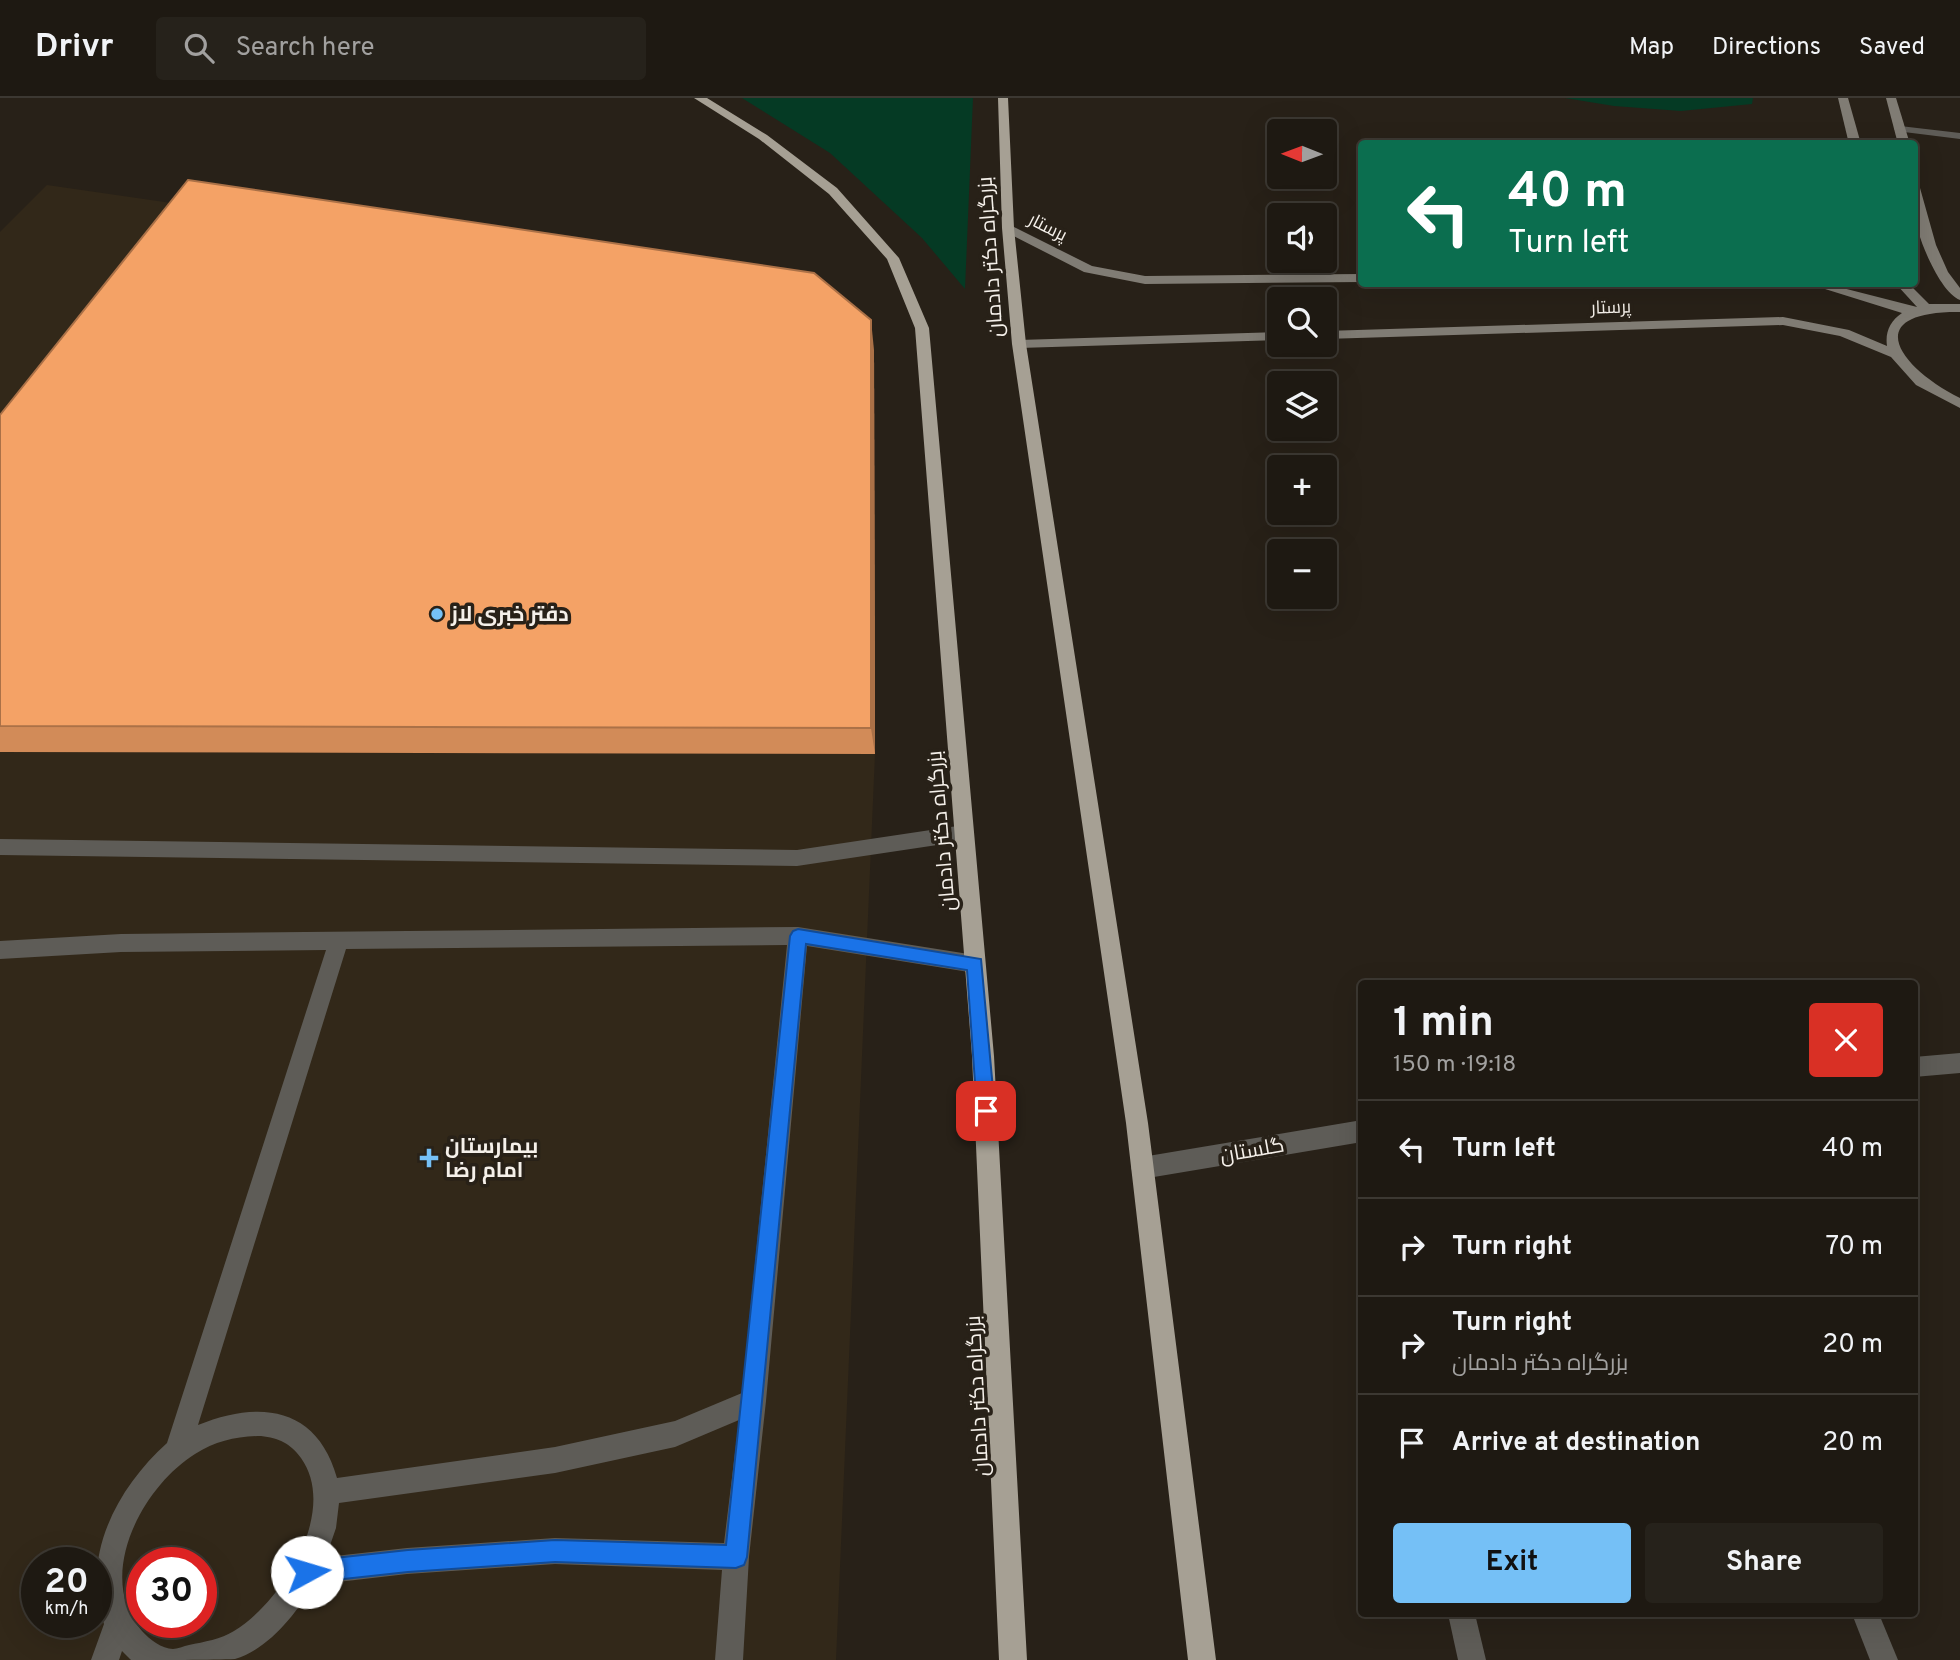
<!DOCTYPE html>
<html lang="en">
<head>
<meta charset="utf-8">
<style>
  :root { --surface:#1e1912; --page:#26221b; --text:#f1f3f6; --muted:#a1a09f; --line:#3c3832; --accent:#75c0f6 }
  body { margin:0; font-family:Overpass,Cairo,sans-serif; background:var(--page); color:var(--text); height:100vh; display:flex; flex-direction:column; font-size:26px; white-space:nowrap }
  * { box-sizing:border-box; margin:0 }
  p { font-size:23px; color:var(--muted) }
  .icon { flex:none; width:38px; height:38px; fill:none; stroke:currentColor; stroke-width:2; stroke-linecap:round; stroke-linejoin:round }
  .map { position:relative; flex:1; overflow:hidden }
  .sheet { position:absolute; left:1358px; top:882px; width:560px; height:637px; display:flex; flex-direction:column; background:var(--surface); border-radius:7px; box-shadow:0 7px 28px #0002,0 0 0 2px var(--line) }
  .sheet>* { flex:none }
  .top-card { position:absolute; left:1358px; top:42px; width:560px; height:147px; border-radius:7px; box-shadow:0 7px 28px #0002,0 0 0 2px var(--line); background:#0b6e4f; color:#fff; overflow:hidden }
  .needle { width:46px; rotate:271deg }
  .fabs { position:absolute; left:1267px; top:21px; display:grid; gap:14px }
  .fabs a { display:grid; place-items:center; width:70px; height:70px; border-radius:7px; background:var(--surface); box-shadow:0 7px 28px #0002,0 0 0 2px var(--line); font-size:35px }
  .speed { position:absolute; left:21px; top:1449px; display:flex; gap:14px; font-size:35px; font-weight:700; text-align:center }
  .speed>* { display:grid; place-content:center; width:91px; height:91px; border-radius:50%; background:var(--surface); box-shadow:0 7px 28px #0002,0 0 0 2px var(--line); line-height:1 }
  .speed small { font-size:18px; font-weight:400 }
  .speed .limit { border:10px solid #d22; background:#fff; color:#111 }
  .pin { position:absolute; display:grid; place-items:center; width:60px; height:60px; color:#fff; margin:-30px; border-radius:14px; box-shadow:0 4px 10px #0006 }
  .me { position:absolute; width:77px; margin:-38px; rotate:84deg; stroke-linejoin:round; filter:drop-shadow(0 0 5px #0008) }
  .turn { display:flex; align-items:center; gap:24px; height:147px; padding:0 35px; font-size:32px }
  .turn .icon { width:91px; height:91px; stroke-width:2.5 }
  .turn b { display:block; font-size:49px; line-height:60px }
  .round { display:grid; place-items:center; flex:none; width:74px; height:74px; border-radius:7px; background:var(--page) }
  .headline { display:flex; align-items:center; justify-content:space-between; height:119px; padding:0 35px }
  h1 { font-size:42px; font-weight:700; line-height:52px }
  .action { display:flex; gap:14px; margin-top:auto; padding:14px 35px }
  .action a { flex:1; height:80px; border-radius:7px; background:var(--accent); color:#111; font-size:28px; font-weight:700; line-height:80px; text-align:center }
  .action a+a { background:var(--page); color:var(--text) }
  ul { padding:0; list-style:none }
  li { display:flex; align-items:center; gap:21px; height:98px; padding:0 35px; border-top:2px solid var(--line) }
  li div { flex:1 }
  li b { display:block; font-size:26px }
  li em { font-style:normal }
  header { display:flex; align-items:center; gap:42px; box-sizing:border-box; height:98px; padding:0 35px; background:var(--surface); border-bottom:2px solid var(--line) }
  header strong { font-size:33px }
  nav { display:flex; gap:38px; margin-inline-start:auto; font-size:24px }
  .search { width:490px; height:63px; background:var(--page); display:flex; align-items:center; gap:18px; box-sizing:border-box; padding:0 24px; border-radius:7px; color:var(--muted); font-size:26px }
  .map>svg:first-child { display:block }
  .built { fill:#322819; fill-rule:evenodd }
  .green { fill:#053a24 }
  .lines { fill:none; stroke-linecap:round; stroke-linejoin:round }
  .minor { fill:#5e5c57; fill-rule:evenodd }
  .tertiary { fill:#5e5c57; fill-rule:evenodd }
  .secondary { fill:#807c74; fill-rule:evenodd }
  .trunk { fill:#a6a094; fill-rule:evenodd }
  .wall { fill:#d28b58 }
  .shaded-wall { fill:#ab7147 }
  .building { fill:#f4a266; stroke:#ab7147; stroke-width:2 }
  .route { fill:#1a73e8; stroke:#114b97; stroke-width:2 }
  .poi-dot { fill:#75c0f6; stroke:#282118; stroke-width:2.5 }
  .labels { text-anchor:middle; stroke-width:7; stroke-linejoin:round; paint-order:stroke }
  .far-street-label { font-size:18px; fill:#f5f0ea; stroke:#282118 }
  .street-label { font-size:21px; fill:#f5f0ea; stroke:#282118 }
  .poi-label { font-size:21px; font-weight:bold; fill:#f5f0ea; stroke:#282118; text-anchor:start }
</style>
</head>
<body>
<header>
<strong>Drivr</strong>
<div class="search"><svg class="icon" aria-label="search" viewBox="0 0 24 24"><circle cx="10" cy="10" r="6"/><path d="M15 15l6 6"/></svg>Search here</div>
<nav><a>Map</a><a>Directions</a><a>Saved</a></nav>
</header>
<div class="map">
<svg width="1960" height="1562" viewBox="0 0 1960 1562">
  <rect width="100%" height="100%" fill="#282118"/>
  <g class="built">
    <polygon points="47,87 206,110 0,379 0,134"/>
    <path d="M0,654L875,656L836,1562H0ZM37,1465H96V1524H37ZM142,1465H201V1524H142Z"/>
  </g>
  <g class="green">
    <polygon points="742,0 973,0 965,191 922,140 830,55"/>
    <polygon points="1565,0 1753,0 1752,6 1681,13 1614,8"/>
  </g>
  <g class="lines">
    <g class="minor">
      <polygon points="1900,28 1960,35 1960,41 1896,33 1894,31"/>
      <polygon points="964,727 971,730 973,735 971,740 964,743 797,768 0,757 0,741 797,752"/>
      <path d="M798,829L975,857L982,860L985,866L982,872L975,875L807,848L766,1303L749,1459L743,1562H715L722,1472L555,1466L407,1476L312,1487C297,1516 268,1551 235,1561C215,1562 155,1562 131,1562L122,1553L119,1562H91L104,1526C80,1459 117,1390 167,1345L326,852L121,854L0,861V843L121,836ZM787,847L742,1295L675,1323L555,1349L337,1380C317,1308 259,1302 198,1327L346,851ZM739,1322L724,1445L555,1440L407,1450L326,1459L336,1430L339,1405L555,1375L675,1349ZM261,1338C279,1340 290,1345 301,1360C339,1413 282,1504 234,1533C221,1541 204,1544 189,1547C184,1548 177,1551 173,1551C162,1551 149,1541 142,1533C94,1479 142,1389 195,1356C216,1343 237,1338 261,1338Z"/>
      <polygon points="1448,1516 1475,1516 1486,1562 1458,1562"/>
      <polygon points="1852,1516 1879,1516 1898,1562 1870,1562"/>
    </g>
    <g class="tertiary">
      <polygon points="1960,955 1960,975 1914,979 1914,959"/>
      <polygon points="1362,1022 1362,1044 1142,1081 1134,1078 1131,1070 1134,1062 1142,1059"/>
    </g>
    <g class="secondary">
      <polygon points="1838,0 1848,0 1861,46 1849,46"/>
      <polygon points="1886,0 1896,0 1910,46 1898,46"/>
      <path d="M1914,87L1920,90L1936,147L1948,174L1960,190V202C1939,194 1916,136 1914,115C1914,106 1914,96 1914,87Z"/>
      <polygon points="1008,126 1092,168 1145,178 1362,176 1362,184 1145,186 1084,174 1004,133 1004,127"/>
      <path d="M1809,186H1827L1917,209L1896,186H1909L1929,206H1960V214C1858,213 1899,270 1960,300V310L1916,287L1891,259L1840,238L1783,227L1325,241V233L1783,219L1849,232L1887,248C1885,234 1890,223 1902,215Z"/>
      <polygon points="1279,234 1279,242 1019,250 1012,246 1019,242"/>
    </g>
    <g class="trunk">
      <polygon points="694,0 707,0 767,37 837,90 899,160 929,230 994,958 1027,1562 999,1562 972,958 915,230 887,161 829,96 759,41"/>
      <polygon points="998,0 1008,0 1014,130 1026,246 1148,1025 1216,1562 1188,1562 1126,1025 1012,246 1002,130"/>
    </g>
  </g>
  <polygon class="wall" points="874,252 875,656 0,654 0,317"/>
  <polygon class="shaded-wall" points="871,222 874,252 875,656 871,630"/>
  <polygon class="building" points="188,82 814,175 871,222 871,630 0,628 0,317"/>
  <polygon class="route" points="798,831 981,861 995,1013 992,1019 986,1022 979,1019 977,1013 967,872 806,846 747,1459 744,1467 736,1470 555,1464 408,1474 307,1485 299,1482 296,1474 299,1466 307,1463 408,1452 555,1442 726,1447 790,838 793,833"/>
  <g class="poi-dot">
    <circle cx="437" cy="516" r="7"/>
    <path d="M425.5 1049.5h7v7h7v7h-7v7h-7v-7h-7v-7h7z"/>
  </g>
  <g class="labels">
    <g class="far-street-label">
      <text transform="translate(1048 129) rotate(27)" y="6">پرستار</text>
      <text transform="translate(1611 209) rotate(-2)" y="6">پرستار</text>
    </g>
    <g class="street-label">
      <text transform="translate(990 159) rotate(-94)" y="7">بزرگراه دکتر دادمان</text>
      <text transform="translate(941 733) rotate(-95)" y="7">بزرگراه دکتر دادمان</text>
      <text transform="translate(1252 1052) rotate(-10)" y="7">گلستان</text>
      <text transform="translate(977 1298) rotate(-93)" y="7">بزرگراه دکتر دادمان</text>
    </g>
    <g class="poi-label">
      <text x="451" y="523">دفتر خبری لاز</text>
      <text x="445" y="1055">بیمارستان<tspan x="445" dy="24">امام رضا</tspan></text>
    </g>
  </g>
</svg>
<div class="fabs">
<a><svg class="needle" viewBox="-14 -14 28 28"><path d="M0-13l5 13h-10z" fill="#e53935"/><path d="M0 13l5-13h-10z" fill="#a1a09f"/></svg></a>
<a><svg class="icon" aria-label="sound" viewBox="0 0 24 24"><path d="M4 9h4l5-4v14l-5-4H4zM17 9q2 3 0 6"/></svg></a>
<a><svg class="icon" aria-label="search" viewBox="0 0 24 24"><circle cx="10" cy="10" r="6"/><path d="M15 15l6 6"/></svg></a>
<a><svg class="icon" aria-label="layers" viewBox="0 0 24 24"><path d="M12 4l9 5-9 5-9-5zM3 14l9 5 9-5"/></svg></a>
<a>+</a>
<a>−</a>
</div>
<div class="speed"><div>20<small>km/h</small></div><div class="limit">30</div></div>
<div class="pin" style="left:986px;top:1013px;background:#d93025"><svg class="icon" aria-label="arrive" viewBox="0 0 24 24"><path d="M6 21V4h12l-3 4 3 4H6"/></svg></div>
<svg class="me" style="left:307px;top:1474px" viewBox="-20 -20 40 40"><circle r="19" fill="#fff"/><path d="M0-13L10 11 0 6-10 11z" fill="#1a73e8"/></svg>
<div class="top-card">
<div class="turn"><svg class="icon" aria-label="left" viewBox="0 0 24 24"><path d="M17 20v-9H6M10 6l-5 5 5 5"/></svg><div><b>40 m</b>Turn left</div></div>
</div>
<section class="sheet">
<div class="headline"><div><h1>1 min</h1><p>150 m · 19:18</p></div><a class="round" style="background:#d93025;color:#fff"><svg class="icon" aria-label="close" viewBox="0 0 24 24"><path d="M6 6l12 12M18 6L6 18"/></svg></a></div>
<ul>
<li><svg class="icon" aria-label="left" viewBox="0 0 24 24"><path d="M17 20v-9H6M10 6l-5 5 5 5"/></svg><div><b>Turn left</b></div><em>40 m</em></li>
<li><svg class="icon" aria-label="right" viewBox="0 0 24 24"><path d="M7 20v-9h11M14 6l5 5-5 5"/></svg><div><b>Turn right</b></div><em>70 m</em></li>
<li><svg class="icon" aria-label="right" viewBox="0 0 24 24"><path d="M7 20v-9h11M14 6l5 5-5 5"/></svg><div><b>Turn right</b><p>بزرگراه دکتر دادمان</p></div><em>20 m</em></li>
<li><svg class="icon" aria-label="arrive" viewBox="0 0 24 24"><path d="M6 21V4h12l-3 4 3 4H6"/></svg><div><b>Arrive at destination</b></div><em>20 m</em></li>
</ul>
<div class="action"><a>Exit</a><a>Share</a></div>
</section>
</div>
</body>
</html>
